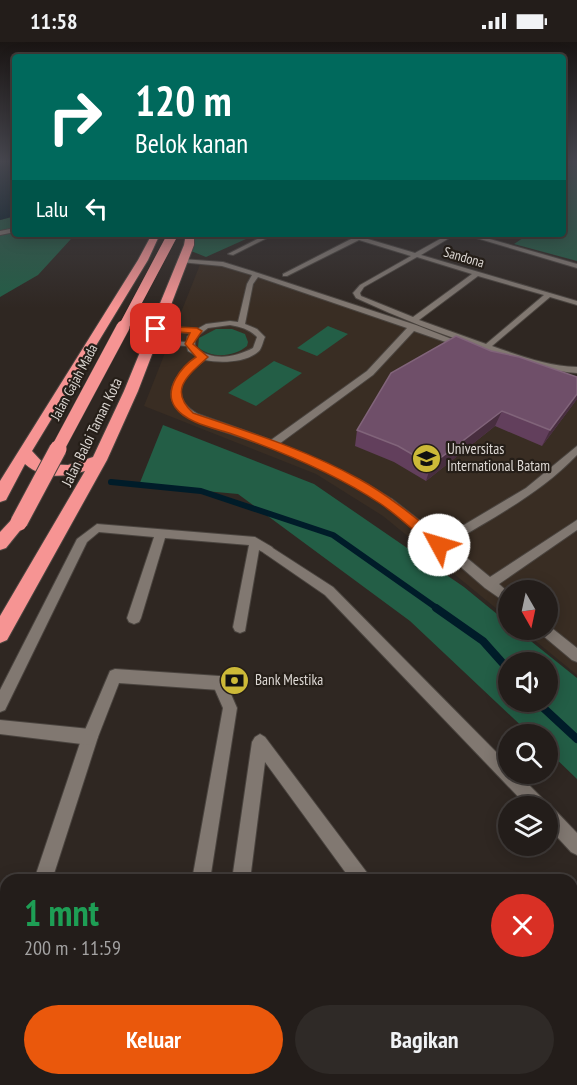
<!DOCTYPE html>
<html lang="id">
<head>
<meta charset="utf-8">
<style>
  :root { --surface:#231d1a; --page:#2f2a27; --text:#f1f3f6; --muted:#a3a2a2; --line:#403b39; --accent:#ea580c }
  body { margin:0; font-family:"PT Sans Narrow",sans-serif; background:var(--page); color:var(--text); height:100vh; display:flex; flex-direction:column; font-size:22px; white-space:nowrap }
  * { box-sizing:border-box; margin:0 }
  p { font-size:20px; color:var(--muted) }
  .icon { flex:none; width:33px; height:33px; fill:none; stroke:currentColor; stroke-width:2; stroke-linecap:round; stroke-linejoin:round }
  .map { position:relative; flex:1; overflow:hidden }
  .panel { position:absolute; left:0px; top:832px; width:578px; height:212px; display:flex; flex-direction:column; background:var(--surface); border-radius:18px 18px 0 0; box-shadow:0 3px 15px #0003,0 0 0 2px var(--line) }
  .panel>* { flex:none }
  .top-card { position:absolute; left:12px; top:12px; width:554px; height:183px; border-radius:6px; box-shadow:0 3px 15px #0003,0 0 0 2px var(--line); background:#00695c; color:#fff; overflow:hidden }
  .needle { width:39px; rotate:171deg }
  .buttons { position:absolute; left:498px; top:538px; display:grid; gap:12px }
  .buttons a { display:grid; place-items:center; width:60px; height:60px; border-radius:50%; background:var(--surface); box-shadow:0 3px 15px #0003,0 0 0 2px var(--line); font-size:30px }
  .pin { position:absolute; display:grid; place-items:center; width:51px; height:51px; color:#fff; margin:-26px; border-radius:12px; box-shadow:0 3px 9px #0006 }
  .me { position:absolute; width:66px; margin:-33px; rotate:309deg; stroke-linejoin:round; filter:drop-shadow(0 0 4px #0008) }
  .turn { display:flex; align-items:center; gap:21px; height:126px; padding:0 24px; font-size:27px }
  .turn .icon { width:78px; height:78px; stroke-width:2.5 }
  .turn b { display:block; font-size:42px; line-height:51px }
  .then { display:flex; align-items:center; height:57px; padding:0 24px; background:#0003; gap:12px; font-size:22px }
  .round { display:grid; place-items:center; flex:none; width:63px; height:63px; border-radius:32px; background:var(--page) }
  .overview { display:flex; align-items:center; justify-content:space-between; height:102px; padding:0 24px }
  h1 { font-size:36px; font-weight:700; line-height:45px; color:#1e9e55 }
  .action { display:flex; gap:12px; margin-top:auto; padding:12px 24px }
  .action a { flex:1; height:69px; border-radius:36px; background:var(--accent); color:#fff; font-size:24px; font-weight:700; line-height:69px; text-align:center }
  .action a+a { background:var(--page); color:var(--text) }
  .status { display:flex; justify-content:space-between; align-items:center; height:42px; padding:0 30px; background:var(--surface); direction:ltr }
  .status svg { height:16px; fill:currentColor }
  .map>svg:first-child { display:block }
  .built { fill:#392d23 }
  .green { fill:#235e46; fill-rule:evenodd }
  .water { fill:#001c29 }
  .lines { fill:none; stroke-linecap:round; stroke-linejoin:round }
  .stream-far1 { stroke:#001c29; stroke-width:6 }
  .stream { stroke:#001c29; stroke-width:8 }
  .lane-casing { stroke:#4a443f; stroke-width:2 }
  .street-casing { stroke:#4a443f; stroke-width:2 }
  .highway-casing { stroke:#4a443f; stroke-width:2 }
  .lane { fill:#817871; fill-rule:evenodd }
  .street { fill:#817871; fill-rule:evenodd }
  .highway { fill:#f69493; fill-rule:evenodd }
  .highway-bridge-far2-casing { stroke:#4a443f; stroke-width:10; stroke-linecap:butt }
  .highway-bridge-far1-casing { stroke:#4a443f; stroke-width:14; stroke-linecap:butt }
  .highway-bridge-casing { stroke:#4a443f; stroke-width:19; stroke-linecap:butt }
  .highway-bridge-far2 { stroke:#f69493; stroke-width:10 }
  .highway-bridge-far1 { stroke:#f69493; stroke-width:13 }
  .highway-bridge { stroke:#f69493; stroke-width:17 }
  .wall { fill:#623f5c }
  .shaded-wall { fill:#482e3f }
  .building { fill:#6f4f69; stroke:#81647a; stroke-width:1.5 }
  .route { fill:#ea580c; stroke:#983908; stroke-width:1.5 }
  .labels { text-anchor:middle; stroke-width:4.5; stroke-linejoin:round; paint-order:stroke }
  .far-street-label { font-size:14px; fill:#ddd8d4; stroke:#251e18 }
  .street-label { font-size:15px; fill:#ddd8d4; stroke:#251e18 }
  .poi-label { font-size:15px; fill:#ddd8d4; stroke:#251e18; text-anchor:start }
</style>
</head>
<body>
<div class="status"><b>11:58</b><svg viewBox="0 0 49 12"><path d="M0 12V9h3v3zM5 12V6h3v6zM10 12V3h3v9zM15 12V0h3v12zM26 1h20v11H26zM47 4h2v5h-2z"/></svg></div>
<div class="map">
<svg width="577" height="1043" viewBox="0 0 577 1043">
  <rect width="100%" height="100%" fill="#2f2722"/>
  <polygon class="built" points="201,220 216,220 442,294 577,342 577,633 522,588 548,588 548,549 508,549 508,576 383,474 316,432 144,364"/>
  <g class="green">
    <polygon points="563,120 577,120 577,219 514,202 529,192 562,192 563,134 566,133"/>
    <polygon points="15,174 15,192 120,192 117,196 71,197 38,233 0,255 0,178"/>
    <polygon points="194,192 257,192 206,215 191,209"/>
    <polygon points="328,284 348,292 317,314 297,306"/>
    <path d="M216,287H232L245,292L248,300L247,304C234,315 211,317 198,305L199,296Z"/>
    <polygon points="274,319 302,331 256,364 228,351"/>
    <path d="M163,383L314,442L464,545L508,581V588H517L577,636V737L548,709V693H531L410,579L238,452L139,443ZM508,621H548V660H508Z"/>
  </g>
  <polygon class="water" points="0,120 15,120 15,174 0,178"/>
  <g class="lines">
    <polyline class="stream-far1" points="111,440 201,449 333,493 438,567"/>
    <g class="stream">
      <polyline points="436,566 483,599 508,627"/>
      <polyline points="537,660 577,697"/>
    </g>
    <defs>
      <g id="lane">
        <polygon points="15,186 15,190 0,193 0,189"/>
        <path d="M182,217L223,220L258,231L416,283L467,303L460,305L414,289L373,333L279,402L365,441L392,457L442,496L526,446L577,404V413C541,451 494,475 450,502L490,535L577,478V488L499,542L508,550V562L485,546L440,507L435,506L434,502C414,485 393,468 372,454C330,428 283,409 237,394C220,388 185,379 175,364C163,345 183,325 198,315L188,309L187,304L151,302L147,300L151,298L187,300V295L191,291L156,289L152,287L156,285L197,287L206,282L230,279L238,280L247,242L252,233L222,224L180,220L179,219ZM258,235L407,286L367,329L271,398L198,372C168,355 182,334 205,318C220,321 246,321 259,309C262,306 263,299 265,295L257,287L245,282L253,242ZM230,283C241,285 249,287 257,295L253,306C234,316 213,319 195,306V296L208,286Z"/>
        <polygon points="97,482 255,495 272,505 274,508 268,513 259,508 245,589 240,591 235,589 233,585 249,503 165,496 141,576 139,580 134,582 129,580 127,576 154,495 99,490 87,500 5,668 0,670 0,648 77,497"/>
        <polygon points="548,583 577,606 577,620 572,618 541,592 539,588 548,588"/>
        <polygon points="115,627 219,634 224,636 226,641 224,646 219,648 119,641 98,695 52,838 34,838 82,695 110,629"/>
        <polygon points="6,940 6,976 0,978 0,942"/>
      </g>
      <g id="street">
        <polygon points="267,192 275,192 233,213 228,212"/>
        <path d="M342,192H351L415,211L449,192H456L421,213L577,259V263L550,255L492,304C520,314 548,324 577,325V331C547,329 517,318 488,308C443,293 399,276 356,256L353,251L360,243L411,214L359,198L287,234H283V232L353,196ZM417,215L472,232L413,275L361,254L360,251L364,245ZM478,234L544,253L486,302L419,278Z"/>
        <polygon points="463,192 472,192 577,222 577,226"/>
        <polygon points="268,503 333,545 508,722 508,732 518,732 545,759 547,765 548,765 554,767 577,791 577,813 571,810 548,785 548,765 528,765 325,553 264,511 262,508"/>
        <polygon points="219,634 224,636 237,666 210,838 192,838 223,666 212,641 214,636"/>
        <polygon points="0,678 90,687 95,690 98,695 95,700 90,703 0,692"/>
        <polygon points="260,692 265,695 368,832 371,838 351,838 265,720 250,838 232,838 252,700 255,695"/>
        <polygon points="158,1038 180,1038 179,1043 157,1043"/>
        <rect x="201" y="1038" width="22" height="5"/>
        <polygon points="433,1038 455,1038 456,1043 434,1043"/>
        <polygon points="493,1038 516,1038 518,1043 495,1043"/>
      </g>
      <g id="highway">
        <path d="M152,192H160L148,218L32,409L44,422L68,423L93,415L124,349L184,203L186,192H194V203L138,349L107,418L7,598L0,601V574L85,429C63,435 43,438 25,422L6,458L0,460V439L138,218Z"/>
        <polygon points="19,474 27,480 6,506 0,508 0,490 13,476"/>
      </g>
    </defs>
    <use href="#lane" class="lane-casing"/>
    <use href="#street" class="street-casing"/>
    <use href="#highway" class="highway-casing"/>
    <use href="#lane" class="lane"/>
    <use href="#street" class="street"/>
    <use href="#highway" class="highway"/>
    <defs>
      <polyline id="highway-bridge-far2" points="123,286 173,192"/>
      <polyline id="highway-bridge-far1" points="57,408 123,285"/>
      <polyline id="highway-bridge" points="19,480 58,407"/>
    </defs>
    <use href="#highway-bridge-far2" class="highway-bridge-far2-casing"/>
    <use href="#highway-bridge-far1" class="highway-bridge-far1-casing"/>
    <use href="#highway-bridge" class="highway-bridge-casing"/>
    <use href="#highway-bridge-far2" class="highway-bridge-far2"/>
    <use href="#highway-bridge-far1" class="highway-bridge-far1"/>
    <use href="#highway-bridge" class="highway-bridge"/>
  </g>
  <polygon class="wall" points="577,335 577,357 542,404 495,384 426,439 394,420 355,404 357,388"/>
  <g class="shaded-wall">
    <polygon points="577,352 577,357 542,404 550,388"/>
    <polygon points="502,369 495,384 426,439 431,423"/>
  </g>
  <polygon class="building" points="456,294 491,309 519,315 577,335 577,352 550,388 502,369 431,423 398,404 357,388 391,331"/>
  <linearGradient id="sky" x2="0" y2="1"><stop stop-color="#1a1513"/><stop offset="0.45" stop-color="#47474f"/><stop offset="1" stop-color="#47474f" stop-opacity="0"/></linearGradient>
  <rect width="577" height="266" fill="url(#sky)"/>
  <path class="route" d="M156,284L197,286L202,289L193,302L208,315C190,332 167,347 193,371C249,390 307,408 359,437C390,454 417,477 444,499V506H435C417,492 400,475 381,462C336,432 283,410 232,392C214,386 186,381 175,365C163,347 182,324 196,315L185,302L190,291L153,288Z"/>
  <defs>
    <symbol id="university-disc" viewBox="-11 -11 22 22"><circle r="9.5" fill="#ccb938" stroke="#251e18"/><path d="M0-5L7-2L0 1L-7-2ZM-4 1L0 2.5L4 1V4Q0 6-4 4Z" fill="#111"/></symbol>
    <symbol id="bank-disc" viewBox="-11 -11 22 22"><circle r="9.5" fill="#ccb938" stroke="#251e18"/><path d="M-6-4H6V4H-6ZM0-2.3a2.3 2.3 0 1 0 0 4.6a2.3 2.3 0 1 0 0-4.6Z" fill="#111"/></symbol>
  </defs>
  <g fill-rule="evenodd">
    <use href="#university-disc" x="410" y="400" width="33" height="33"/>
    <use href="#bank-disc" x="218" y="622" width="33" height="33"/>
  </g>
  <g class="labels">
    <g class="far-street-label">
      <text transform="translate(464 215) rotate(16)" y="5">Sandona</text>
      <text transform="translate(74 340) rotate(-62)" y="5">Jalan Gajah Mada</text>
    </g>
    <g class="street-label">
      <text transform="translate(92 390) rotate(-64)" y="5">Jalan Baloi Taman Kota</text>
    </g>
    <g class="poi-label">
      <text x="447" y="412">Universitas<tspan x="447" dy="17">International Batam</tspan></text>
      <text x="255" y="643">Bank Mestika</text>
    </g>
  </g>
</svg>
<div class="buttons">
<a><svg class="needle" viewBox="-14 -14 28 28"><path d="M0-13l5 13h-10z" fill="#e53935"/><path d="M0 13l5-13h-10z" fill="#a3a2a2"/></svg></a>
<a><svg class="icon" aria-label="sound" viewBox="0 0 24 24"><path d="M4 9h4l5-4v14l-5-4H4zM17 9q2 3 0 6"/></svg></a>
<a><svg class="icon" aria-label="search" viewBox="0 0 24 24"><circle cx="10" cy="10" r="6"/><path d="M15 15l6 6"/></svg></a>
<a><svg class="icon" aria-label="layers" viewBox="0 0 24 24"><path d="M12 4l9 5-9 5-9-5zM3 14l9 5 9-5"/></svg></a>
</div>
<div class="pin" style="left:156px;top:287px;background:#d93025"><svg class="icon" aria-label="arrive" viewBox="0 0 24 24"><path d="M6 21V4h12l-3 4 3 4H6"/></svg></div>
<svg class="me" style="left:439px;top:503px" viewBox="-20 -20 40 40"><circle r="19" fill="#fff"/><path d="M0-13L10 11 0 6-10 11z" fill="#ea580c"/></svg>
<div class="top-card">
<div class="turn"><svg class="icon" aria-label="right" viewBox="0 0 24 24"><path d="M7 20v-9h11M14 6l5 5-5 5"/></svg><div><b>120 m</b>Belok kanan</div></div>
<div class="then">Lalu<svg class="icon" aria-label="left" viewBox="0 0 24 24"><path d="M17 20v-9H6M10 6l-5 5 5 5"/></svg></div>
</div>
<section class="panel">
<div class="overview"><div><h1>1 mnt</h1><p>200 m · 11:59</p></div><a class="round" style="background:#d93025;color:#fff"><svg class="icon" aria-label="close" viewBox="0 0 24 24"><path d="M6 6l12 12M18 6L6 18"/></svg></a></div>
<div class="action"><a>Keluar</a><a>Bagikan</a></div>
</section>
</div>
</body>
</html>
